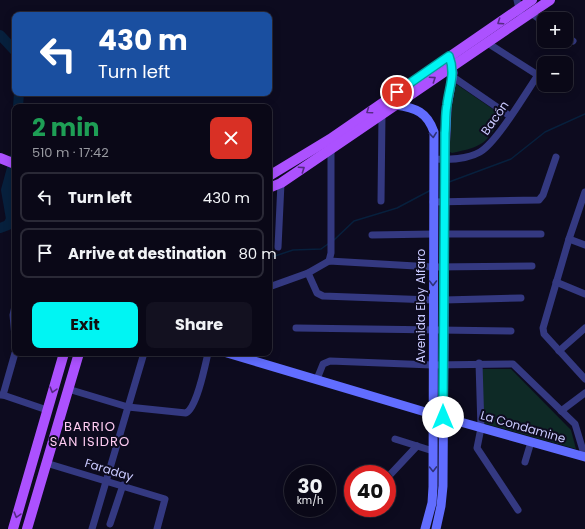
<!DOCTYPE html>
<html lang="en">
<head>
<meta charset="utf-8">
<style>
  :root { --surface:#0a0817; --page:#131120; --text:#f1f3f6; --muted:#999aa1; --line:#2a2936; --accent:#00f5f3 }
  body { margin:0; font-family:Poppins,sans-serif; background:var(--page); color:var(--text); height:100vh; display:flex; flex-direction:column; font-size:15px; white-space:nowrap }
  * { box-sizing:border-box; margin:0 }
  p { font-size:13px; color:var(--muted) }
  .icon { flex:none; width:22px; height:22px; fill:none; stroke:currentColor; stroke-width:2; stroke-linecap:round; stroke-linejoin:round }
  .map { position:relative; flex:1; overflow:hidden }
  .side { position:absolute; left:12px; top:104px; width:260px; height:252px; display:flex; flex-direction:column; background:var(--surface); border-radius:8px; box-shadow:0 2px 10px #0003,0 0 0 1px var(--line) }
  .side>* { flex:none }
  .guide { position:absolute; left:12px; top:12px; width:260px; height:84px; border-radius:8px; box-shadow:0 2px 10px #0003,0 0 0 1px var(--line); background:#1a4fa0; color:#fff; overflow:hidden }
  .fabs { position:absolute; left:537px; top:12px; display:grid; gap:8px }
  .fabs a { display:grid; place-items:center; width:36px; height:36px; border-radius:8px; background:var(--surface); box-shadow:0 2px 10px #0003,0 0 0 1px var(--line); font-size:20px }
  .speed { position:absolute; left:284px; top:465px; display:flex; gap:8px; font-size:20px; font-weight:700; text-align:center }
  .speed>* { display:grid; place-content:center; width:52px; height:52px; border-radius:50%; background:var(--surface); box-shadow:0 2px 10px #0003,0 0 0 1px var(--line); line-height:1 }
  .speed small { font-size:10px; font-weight:400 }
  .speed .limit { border:6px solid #d22; background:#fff; color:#111 }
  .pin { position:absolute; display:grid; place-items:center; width:34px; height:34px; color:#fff; margin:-17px; border:2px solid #fff; border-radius:50%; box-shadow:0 1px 4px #0007 }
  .me { position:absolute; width:44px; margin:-22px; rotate:0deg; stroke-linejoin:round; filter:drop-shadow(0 0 3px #0008) }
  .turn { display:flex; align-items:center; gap:14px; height:84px; padding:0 20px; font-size:18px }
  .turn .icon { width:52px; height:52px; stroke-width:2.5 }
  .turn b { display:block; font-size:28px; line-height:34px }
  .round { display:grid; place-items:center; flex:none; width:42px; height:42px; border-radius:8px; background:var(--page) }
  .head { display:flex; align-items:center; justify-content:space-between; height:68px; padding:0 20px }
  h1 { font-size:24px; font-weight:700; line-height:30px; color:#1e9e55 }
  .cta { display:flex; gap:8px; margin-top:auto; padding:8px 20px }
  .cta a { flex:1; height:46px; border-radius:8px; background:var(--accent); color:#111; font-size:16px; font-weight:700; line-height:46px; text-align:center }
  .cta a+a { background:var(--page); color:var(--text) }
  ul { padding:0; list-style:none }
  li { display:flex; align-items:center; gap:12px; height:50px; margin:0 8px 6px; padding:0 12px; border:2px solid var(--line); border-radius:8px }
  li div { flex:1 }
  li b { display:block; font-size:15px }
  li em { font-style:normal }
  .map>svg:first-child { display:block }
  .green { fill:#0e2a26 }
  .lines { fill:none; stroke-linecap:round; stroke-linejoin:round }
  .stream { stroke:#07203d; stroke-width:1.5 }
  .river { stroke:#07203d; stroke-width:10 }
  .street { stroke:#343981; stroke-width:7 }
  .secondary { stroke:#616dff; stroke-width:9 }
  .primary { stroke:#ac51ff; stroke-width:10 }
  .oneway { stroke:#552a84 }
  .oneway2 { stroke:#2f3279 }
  .route-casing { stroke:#009f9e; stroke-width:10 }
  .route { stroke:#00f5f3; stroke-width:7 }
  .labels { text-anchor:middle; stroke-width:4; stroke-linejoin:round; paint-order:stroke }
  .street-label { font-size:12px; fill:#cacaff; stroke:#0d0b1f }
  .neighbourhood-label { font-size:13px; letter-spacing:1px; fill:#ffccf2; stroke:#0d0b1f }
</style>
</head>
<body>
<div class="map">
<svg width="585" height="529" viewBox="0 0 585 529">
  <rect width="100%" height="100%" fill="#0d0b1f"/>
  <g class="green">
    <path d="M456,84L503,116C485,144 485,146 452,153L450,152V116Z"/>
    <polygon points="482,369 511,369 571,430 576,449 483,423"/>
  </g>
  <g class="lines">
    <g class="stream">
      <polyline points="449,182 511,159 545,132 585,114"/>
      <polyline points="334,240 354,221 397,208 431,190"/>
      <polyline points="269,258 293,250 321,249 328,244"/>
    </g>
    <g class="river">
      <polyline points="0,35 15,51"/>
      <polyline points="18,107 19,93"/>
      <polyline points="0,228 8,225 11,219 6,190 15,157"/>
    </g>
    <g class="street">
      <polyline points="517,0 520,13"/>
      <polyline points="531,13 544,22"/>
      <polyline points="566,36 573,41"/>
      <polyline points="486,42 544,79"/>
      <polyline points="453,77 510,116"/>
      <path d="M434,159C448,160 468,159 480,152C497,142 525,94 538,75"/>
      <polyline points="585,192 569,239 543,328 544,334 585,379"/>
      <polyline points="381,201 382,114"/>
      <polyline points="433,202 539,200 543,195 556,157"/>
      <polyline points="444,234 541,234"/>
      <polyline points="372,235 433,234"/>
      <polyline points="569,239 585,245"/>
      <polyline points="278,247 281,183"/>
      <polyline points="329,261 331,253 331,145"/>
      <polyline points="308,273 329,261 433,267 532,266"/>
      <polyline points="556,282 585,294"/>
      <polyline points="269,287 308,273 317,293 323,296 432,300"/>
      <polyline points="444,300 521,298"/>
      <polyline points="15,306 13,315 15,337"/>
      <polyline points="296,328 511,331"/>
      <polyline points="559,351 585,328"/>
      <polyline points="479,363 481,428 477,448 518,510"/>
      <polyline points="317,379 323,364 330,361 432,365 513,364 575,424 585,457"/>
      <path d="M68,389L128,407L186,413C197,407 205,366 208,353"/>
      <polyline points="0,395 3,395 15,353"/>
      <polyline points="3,395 47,410"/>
      <polyline points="561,411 585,393"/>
      <polyline points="395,439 433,451"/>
      <polyline points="525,462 531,442"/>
      <polyline points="46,463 165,499 157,529"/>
      <polyline points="387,478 417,446"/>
      <polyline points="110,524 123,485"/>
      <polyline points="92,529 144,353"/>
    </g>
    <g class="secondary">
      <path d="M396,105C416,108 427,112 434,132L433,487L432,503L425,529"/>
      <polyline points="227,353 432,414 585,457"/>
      <polyline points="436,529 441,506 443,486 445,154 447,107 453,73 451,60"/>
    </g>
    <g class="primary">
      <polyline points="0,158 15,164"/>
      <polyline points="269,176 330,139 532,0"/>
      <polyline points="269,188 281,183 550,0"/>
      <polyline points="13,529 64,353"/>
      <polyline points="27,529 79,353"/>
    </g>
  </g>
  <defs><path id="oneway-chevron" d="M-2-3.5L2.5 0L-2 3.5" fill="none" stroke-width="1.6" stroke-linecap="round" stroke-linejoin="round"/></defs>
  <g class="oneway">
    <use href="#oneway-chevron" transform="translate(500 22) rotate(146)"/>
    <use href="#oneway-chevron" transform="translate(433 79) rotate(-34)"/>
    <use href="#oneway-chevron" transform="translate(369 111) rotate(145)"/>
    <use href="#oneway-chevron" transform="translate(302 169) rotate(-34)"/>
    <use href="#oneway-chevron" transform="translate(53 390) rotate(106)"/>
    <use href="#oneway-chevron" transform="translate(17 515) rotate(106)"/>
  </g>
  <g class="oneway2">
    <use href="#oneway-chevron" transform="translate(433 135) rotate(84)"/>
    <use href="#oneway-chevron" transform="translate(433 283) rotate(90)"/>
    <use href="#oneway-chevron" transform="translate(433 469) rotate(89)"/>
  </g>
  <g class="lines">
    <defs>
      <path id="route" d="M397,92L449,56C456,74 449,87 447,105C445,114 446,124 445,133L443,417"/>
    </defs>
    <use href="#route" class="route-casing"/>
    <use href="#route" class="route"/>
  </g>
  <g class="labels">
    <g class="street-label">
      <text transform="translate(495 118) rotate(-55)" y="4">Bacón</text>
      <text transform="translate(421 306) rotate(-90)" y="4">Avenida Eloy Alfaro</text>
      <text transform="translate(523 427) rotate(16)" y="4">La Condamine</text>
      <text transform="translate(109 470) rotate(17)" y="4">Faraday</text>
    </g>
    <g class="neighbourhood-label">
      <text x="90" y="431">BARRIO<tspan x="90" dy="15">SAN ISIDRO</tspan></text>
    </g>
  </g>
</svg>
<div class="fabs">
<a>+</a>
<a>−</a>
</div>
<div class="speed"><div>30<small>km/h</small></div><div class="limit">40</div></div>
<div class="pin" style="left:397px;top:92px;background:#d93025"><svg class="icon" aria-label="arrive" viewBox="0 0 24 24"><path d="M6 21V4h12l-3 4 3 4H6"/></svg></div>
<svg class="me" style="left:443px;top:417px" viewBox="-20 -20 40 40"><circle r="19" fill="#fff"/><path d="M0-13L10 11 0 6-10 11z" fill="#00f5f3"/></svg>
<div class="guide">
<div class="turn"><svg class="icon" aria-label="left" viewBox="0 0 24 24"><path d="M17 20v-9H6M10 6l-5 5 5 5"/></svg><div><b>430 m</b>Turn left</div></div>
</div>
<section class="side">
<div class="head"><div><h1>2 min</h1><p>510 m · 17:42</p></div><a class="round" style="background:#d93025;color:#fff"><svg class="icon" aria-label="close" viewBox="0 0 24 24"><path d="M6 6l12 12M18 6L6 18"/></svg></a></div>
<ul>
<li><svg class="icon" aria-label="left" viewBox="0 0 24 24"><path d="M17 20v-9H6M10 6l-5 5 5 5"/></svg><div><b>Turn left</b></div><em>430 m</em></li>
<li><svg class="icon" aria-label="arrive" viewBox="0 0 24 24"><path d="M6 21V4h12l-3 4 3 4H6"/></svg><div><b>Arrive at destination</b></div><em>80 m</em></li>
</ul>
<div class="cta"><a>Exit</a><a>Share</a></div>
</section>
</div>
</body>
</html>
